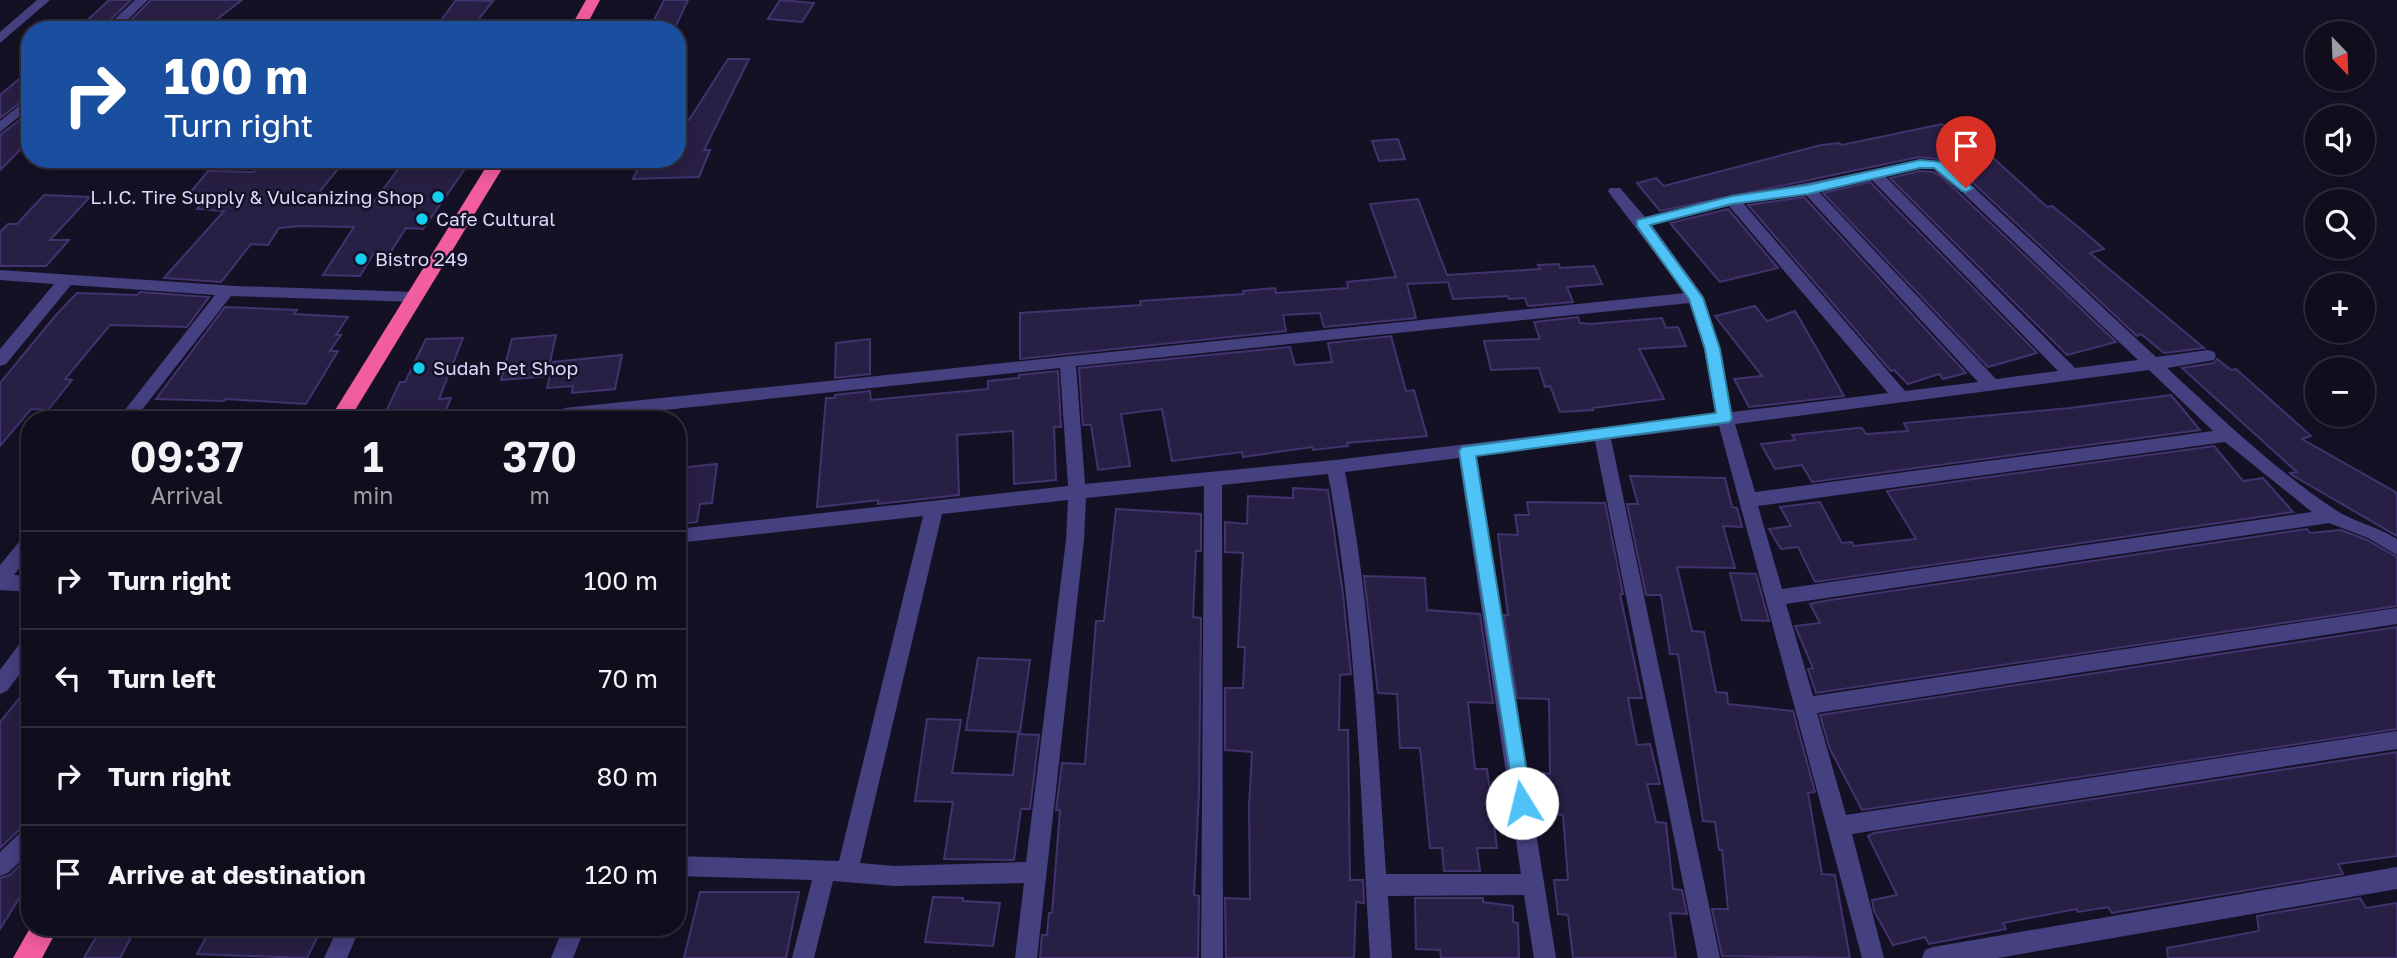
<!DOCTYPE html>
<html lang="en">
<head>
<meta charset="utf-8">
<style>
  :root { --surface:#100d1c; --page:#1e1b29; --text:#f1f3f6; --muted:#9c9ca3; --line:#302d3b }
  body { margin:0; font-family:"Golos Text",sans-serif; background:var(--page); color:var(--text); height:100vh; display:flex; flex-direction:column; font-size:26px; white-space:nowrap }
  * { box-sizing:border-box; margin:0 }
  p { font-size:23px; color:var(--muted) }
  .icon { flex:none; width:38px; height:38px; fill:none; stroke:currentColor; stroke-width:2; stroke-linecap:round; stroke-linejoin:round }
  .map { position:relative; flex:1; overflow:hidden }
  .details { position:absolute; left:21px; top:411px; width:665px; height:525px; display:flex; flex-direction:column; background:var(--surface); border-radius:28px; box-shadow:0 4px 18px #0003,0 0 0 2px var(--line) }
  .details>* { flex:none }
  .hud { position:absolute; left:21px; top:21px; width:665px; height:147px; border-radius:28px; box-shadow:0 4px 18px #0003,0 0 0 2px var(--line); background:#1a4fa0; color:#fff; overflow:hidden }
  .needle { width:46px; rotate:157deg }
  .fabs { position:absolute; left:2305px; top:21px; display:grid; gap:14px }
  .fabs a { display:grid; place-items:center; width:70px; height:70px; border-radius:50%; background:var(--surface); box-shadow:0 4px 18px #0003,0 0 0 2px var(--line); font-size:35px }
  .pin { position:absolute; display:grid; place-items:center; width:60px; height:60px; color:#fff; margin:-72px -30px; border-radius:50% 50% 50% 0; rotate:-45deg; box-shadow:0 0 7px #0007 }
  .pin .icon { rotate:45deg }
  .me { position:absolute; width:77px; margin:-38px; rotate:351deg; stroke-linejoin:round; filter:drop-shadow(0 0 5px #0008) }
  .turn { display:flex; align-items:center; gap:24px; height:147px; padding:0 28px; font-size:32px }
  .turn .icon { width:91px; height:91px; stroke-width:2.5 }
  .turn b { display:block; font-size:49px; line-height:60px }
  .eta { display:flex; justify-content:space-evenly; align-items:center; height:119px; text-align:center }
  .eta b { font-size:42px; font-weight:600; line-height:49px }
  ul { padding:0; list-style:none }
  li { display:flex; align-items:center; gap:21px; height:98px; padding:0 28px; border-top:2px solid var(--line) }
  li div { flex:1 }
  li b { display:block; font-size:26px }
  li em { font-style:normal }
  .map>svg:first-child { display:block }
  .building { fill:#281f44; stroke:#41336e; stroke-width:2 }
  .lines { fill:none; stroke-linecap:round; stroke-linejoin:round }
  .street { fill:#454080; fill-rule:evenodd }
  .highway { fill:#f25d9e; fill-rule:evenodd }
  .route { fill:#4fc3f7; stroke:#337fa1; stroke-width:2 }
  .poi-dot { fill:#14cdec; stroke:#151125; stroke-width:2.5 }
  .labels { text-anchor:middle; stroke-width:5; stroke-linejoin:round; paint-order:stroke }
  .poi-label { font-size:19px; fill:#ded8fc; stroke:#151125; text-anchor:start }
</style>
</head>
<body>
<div class="map">
<svg width="2397" height="958" viewBox="0 0 2397 958">
  <rect width="100%" height="100%" fill="#151125"/>
  <g class="building">
    <polygon points="109,0 131,0 100,30 77,30"/>
    <polygon points="151,0 242,0 203,30 121,30"/>
    <polygon points="456,0 493,1 470,30 434,30"/>
    <polygon points="664,0 688,0 674,30 649,30"/>
    <polygon points="780,0 814,3 802,22 768,19"/>
    <polygon points="728,59 749,59 704,150 710,150 699,177 633,179 642,159 677,159 677,114 689,120"/>
    <polygon points="30,70 30,95 0,118 0,95"/>
    <polygon points="30,112 30,149 21,149 0,170 0,135"/>
    <polygon points="1942,124 1979,156 1989,154 2047,207 2052,206 2082,230 2104,249 2090,253 2204,348 2164,353 2141,334 2137,336 1955,166 1938,159 1919,157 1660,211 1637,183 1656,178 1664,186 1821,145 1839,143 1842,145"/>
    <polygon points="1398,139 1405,159 1379,161 1372,141"/>
    <polygon points="262,159 346,159 312,201 373,203 401,165 416,166 421,159 472,159 423,229 406,228 390,253 374,253 360,276 323,275 354,227 300,226 279,228 268,245 251,244 221,282 164,278 224,211 197,209 205,200 184,200 208,171 254,172"/>
    <polygon points="1920,171 1933,172 1941,176 2116,342 2067,355 1890,178"/>
    <polygon points="1870,182 2037,353 1988,367 1823,193"/>
    <polygon points="44,195 90,197 50,240 69,240 46,266 0,266 0,232 8,224 17,224"/>
    <polygon points="1804,197 1966,373 1943,379 1939,374 1908,384 1894,370 1891,371 1748,205"/>
    <polygon points="1418,199 1447,275 1540,269 1538,265 1559,264 1560,268 1594,266 1602,284 1567,287 1573,302 1528,306 1525,298 1509,299 1508,296 1453,299 1448,282 1407,284 1416,318 1324,327 1320,313 1283,315 1286,331 1020,359 1020,313 1141,305 1140,301 1244,294 1243,291 1275,288 1276,293 1348,288 1347,282 1396,277 1370,204"/>
    <polygon points="1728,209 1778,268 1720,282 1670,223"/>
    <polygon points="140,292 209,297 187,327 110,325 65,379 72,380 48,410 31,409 0,446 0,383 56,315 77,293 137,295"/>
    <polygon points="1755,306 1767,321 1795,311 1844,396 1749,407 1734,379 1762,376 1715,316"/>
    <polygon points="225,307 297,310 294,314 348,317 336,335 341,335 330,351 338,351 306,404 226,399 224,401 156,399"/>
    <polygon points="1578,317 1580,323 1590,324 1662,318 1666,328 1678,327 1686,346 1639,349 1664,399 1592,408 1593,410 1560,412 1550,386 1545,387 1539,368 1491,370 1484,341 1540,339 1534,322"/>
    <polygon points="556,335 547,376 501,380 512,339"/>
    <polygon points="1391,336 1406,391 1414,390 1427,436 1347,443 1348,446 1313,450 1312,447 1243,457 1242,452 1172,461 1162,409 1121,414 1130,466 1098,470 1091,425 1083,425 1079,368 1290,347 1295,365 1332,362 1328,343"/>
    <polygon points="463,338 439,399 451,398 442,420 382,420 400,382 405,382 426,339"/>
    <polygon points="870,339 870,374 835,378 836,343"/>
    <polygon points="622,355 615,389 572,393 573,386 547,388 553,362"/>
    <polygon points="2217,359 2231,370 2236,369 2311,436 2302,439 2397,493 2397,536 2292,475 2290,473 2297,472 2182,368 2214,363"/>
    <polygon points="1058,371 1061,427 1054,427 1056,480 1014,484 1013,431 957,435 959,495 878,504 878,500 817,507 826,398 835,398 835,395 870,391 871,400 988,389 988,381 1019,378 1019,375"/>
    <polygon points="2171,395 2200,430 1812,482 1802,465 1775,469 1761,444 1795,440 1792,435 1857,428 1862,428 1866,434 1908,431 1904,423 2070,408"/>
    <polygon points="2214,446 2243,481 2263,478 2293,512 1815,582 1798,547 1781,549 1769,529 1791,526 1780,507 1820,502 1842,543 1852,542 1854,546 1916,539 1887,491"/>
    <polygon points="717,464 712,503 700,504 697,522 677,524 680,468"/>
    <polygon points="1630,476 1725,478 1732,507 1737,508 1742,527 1723,526 1735,568 1677,567 1692,631 1704,632 1716,692 1727,693 1728,704 1793,711 1815,792 1808,793 1822,874 1835,875 1850,958 1722,956 1712,909 1728,909 1722,850 1719,850 1715,822 1703,821 1678,654 1670,654 1661,595 1646,595 1627,504 1638,504"/>
    <polygon points="1293,488 1328,490 1343,594 1351,674 1340,675 1339,730 1348,730 1350,880 1363,880 1364,903 1356,902 1354,958 1226,958 1225,898 1250,899 1249,807 1252,752 1225,750 1225,688 1243,688 1245,647 1238,647 1243,553 1225,552 1225,522 1247,524 1248,496 1293,498"/>
    <polygon points="1527,502 1605,503 1623,594 1620,594 1642,698 1628,698 1637,745 1650,744 1660,784 1647,784 1656,822 1666,823 1673,889 1682,890 1687,914 1670,913 1676,958 1573,958 1568,915 1558,914 1554,880 1568,880 1563,815 1546,813 1544,773 1550,774 1549,699 1517,698 1504,615 1508,615 1498,534 1518,535 1515,515 1529,515"/>
    <polygon points="1116,509 1201,514 1201,551 1196,551 1193,617 1201,618 1199,792 1194,895 1199,896 1198,958 1040,958 1042,935 1047,935 1049,913 1052,913 1060,810 1056,810 1062,763 1085,764 1096,621 1104,621"/>
    <polygon points="2307,529 2310,533 2341,530 2367,540 2397,557 2397,606 1816,693 1808,669 1813,668 1795,626 1820,623 1810,604 1824,601"/>
    <polygon points="1730,573 1756,574 1769,621 1742,620"/>
    <polygon points="1364,576 1425,578 1427,610 1480,614 1493,703 1468,702 1475,769 1487,769 1497,848 1477,848 1480,871 1444,871 1442,848 1430,848 1420,748 1400,748 1397,694 1378,693"/>
    <polygon points="2397,627 2397,729 1862,810 1830,749 1820,715"/>
    <polygon points="978,658 1030,660 1020,732 966,730"/>
    <polygon points="30,685 30,826 20,829 0,848 0,722"/>
    <polygon points="927,719 961,720 952,773 1013,775 1018,734 1039,735 1030,809 1021,809 1014,860 944,859 953,802 915,801"/>
    <polygon points="2397,752 2397,856 2338,864 2343,874 2112,913 2108,907 2078,912 2076,909 2003,923 2006,929 1929,944 1925,937 1893,945 1874,911 1872,900 1897,895 1868,836 1874,833"/>
    <polygon points="29,856 30,881 0,929 0,878 10,875"/>
    <polygon points="700,892 799,892 786,958 684,958"/>
    <polygon points="933,897 963,898 963,901 1000,903 993,946 925,942"/>
    <polygon points="1415,898 1483,898 1483,902 1513,906 1513,922 1518,923 1519,958 1441,958 1440,950 1416,949"/>
    <polygon points="2360,898 2366,908 2397,903 2397,958 2168,958 2167,948 2259,931 2257,916"/>
    <polygon points="101,928 136,928 120,958 84,958"/>
    <polygon points="211,928 322,928 307,958 197,954"/>
  </g>
  <g class="lines">
    <g class="street">
      <polygon points="37,0 50,0 0,43 0,32"/>
      <polygon points="135,0 148,0 117,30 103,30"/>
      <polygon points="30,97 30,108 0,132 0,121"/>
      <path d="M1920,160L1937,161L1953,168L2156,357L2208,350L2214,352L2216,356L2214,360L2167,368C2220,417 2274,469 2334,509C2353,522 2377,526 2397,539V555L2368,538L2329,523L1786,604L1813,696L2397,608V624L1817,713L1846,815L2397,731V749L1852,834L1884,958H1862L1719,426L1611,439L1720,958H1698L1595,441L1476,456L1556,958H1534L1524,895L1388,896L1392,958H1370C1360,797 1358,633 1328,474L1222,485L1223,958H1201L1204,486L1086,498L1084,540L1037,958H1015L1024,883L894,886L833,881L814,958H792L812,880L677,876V856L839,861L923,516L677,543V529L1068,486L1060,368L570,420H549L564,408L1685,293L1610,194L1608,191L1610,188H1620L1645,217C1736,194 1829,180 1920,160ZM1920,168L1934,169L1943,174L2138,360L2075,368L1885,176ZM1871,179L2058,371L1996,379L1818,191ZM1805,194L1978,382L1905,391L1743,203ZM1729,206L1888,393L1732,412L1720,349L1704,297L1652,225ZM1690,303L1704,349L1716,414L1335,460L1085,484L1076,366ZM2149,370L2213,431L1755,492L1735,424ZM2225,442L2312,512L1782,589L1758,506ZM1459,458L1521,874H1386C1377,740 1371,605 1345,472ZM1068,500L1066,540L1026,862L894,866L860,863L942,514Z"/>
      <polygon points="0,270 236,286 416,292 424,297 416,302 231,296 134,420 117,420 215,295 71,285 6,364 0,366 0,349 54,284 0,280"/>
      <polygon points="30,534 30,555 14,575 30,576 30,592 0,590 0,565 24,536"/>
      <polygon points="30,637 30,660 7,691 0,694 0,670 23,639"/>
      <polygon points="30,828 30,852 8,873 0,876 0,852 22,831"/>
      <polygon points="2397,867 2397,889 1998,958 1922,958 1925,950 1933,947"/>
      <polygon points="338,928 360,928 347,958 324,958"/>
      <polygon points="563,928 585,928 573,958 551,958"/>
    </g>
    <g class="highway">
      <polygon points="586,0 600,0 584,30 569,30"/>
      <polygon points="491,159 508,159 349,420 329,420"/>
      <polygon points="30,928 58,928 42,958 13,958"/>
    </g>
  </g>
  <polygon class="route" points="1920,160 1942,162 1973,188 1966,192 1962,191 1934,168 1920,168 1808,194 1732,204 1650,225 1703,298 1720,349 1732,418 1730,422 1476,456 1532,803 1529,809 1522,812 1516,809 1459,451 1462,447 1716,413 1705,349 1689,299 1637,226 1637,220 1732,196 1808,185"/>
  <g class="poi-dot">
    <circle cx="438" cy="197" r="7"/>
    <circle cx="422" cy="219" r="7"/>
    <circle cx="361" cy="259" r="7"/>
    <circle cx="419" cy="368" r="7"/>
  </g>
  <g class="labels">
    <g class="poi-label">
      <text x="424" y="204" text-anchor="end">L.I.C. Tire Supply &amp; Vulcanizing Shop</text>
      <text x="436" y="226">Cafe Cultural</text>
      <text x="375" y="266">Bistro 249</text>
      <text x="433" y="375">Sudah Pet Shop</text>
    </g>
  </g>
</svg>
<div class="fabs">
<a><svg class="needle" viewBox="-14 -14 28 28"><path d="M0-13l5 13h-10z" fill="#e53935"/><path d="M0 13l5-13h-10z" fill="#9c9ca3"/></svg></a>
<a><svg class="icon" aria-label="sound" viewBox="0 0 24 24"><path d="M4 9h4l5-4v14l-5-4H4zM17 9q2 3 0 6"/></svg></a>
<a><svg class="icon" aria-label="search" viewBox="0 0 24 24"><circle cx="10" cy="10" r="6"/><path d="M15 15l6 6"/></svg></a>
<a>+</a>
<a>−</a>
</div>
<div class="pin" style="left:1966px;top:188px;background:#d93025"><svg class="icon" aria-label="arrive" viewBox="0 0 24 24"><path d="M6 21V4h12l-3 4 3 4H6"/></svg></div>
<svg class="me" style="left:1522px;top:803px" viewBox="-20 -20 40 40"><circle r="19" fill="#fff"/><path d="M0-13L10 11 0 6-10 11z" fill="#4fc3f7"/></svg>
<div class="hud">
<div class="turn"><svg class="icon" aria-label="right" viewBox="0 0 24 24"><path d="M7 20v-9h11M14 6l5 5-5 5"/></svg><div><b>100 m</b>Turn right</div></div>
</div>
<section class="details">
<div class="eta">
<div><b>09:37</b><p>Arrival</p></div>
<div><b>1</b><p>min</p></div>
<div><b>370</b><p>m</p></div>
</div>
<ul>
<li><svg class="icon" aria-label="right" viewBox="0 0 24 24"><path d="M7 20v-9h11M14 6l5 5-5 5"/></svg><div><b>Turn right</b></div><em>100 m</em></li>
<li><svg class="icon" aria-label="left" viewBox="0 0 24 24"><path d="M17 20v-9H6M10 6l-5 5 5 5"/></svg><div><b>Turn left</b></div><em>70 m</em></li>
<li><svg class="icon" aria-label="right" viewBox="0 0 24 24"><path d="M7 20v-9h11M14 6l5 5-5 5"/></svg><div><b>Turn right</b></div><em>80 m</em></li>
<li><svg class="icon" aria-label="arrive" viewBox="0 0 24 24"><path d="M6 21V4h12l-3 4 3 4H6"/></svg><div><b>Arrive at destination</b></div><em>120 m</em></li>
</ul>
</section>
</div>
</body>
</html>
